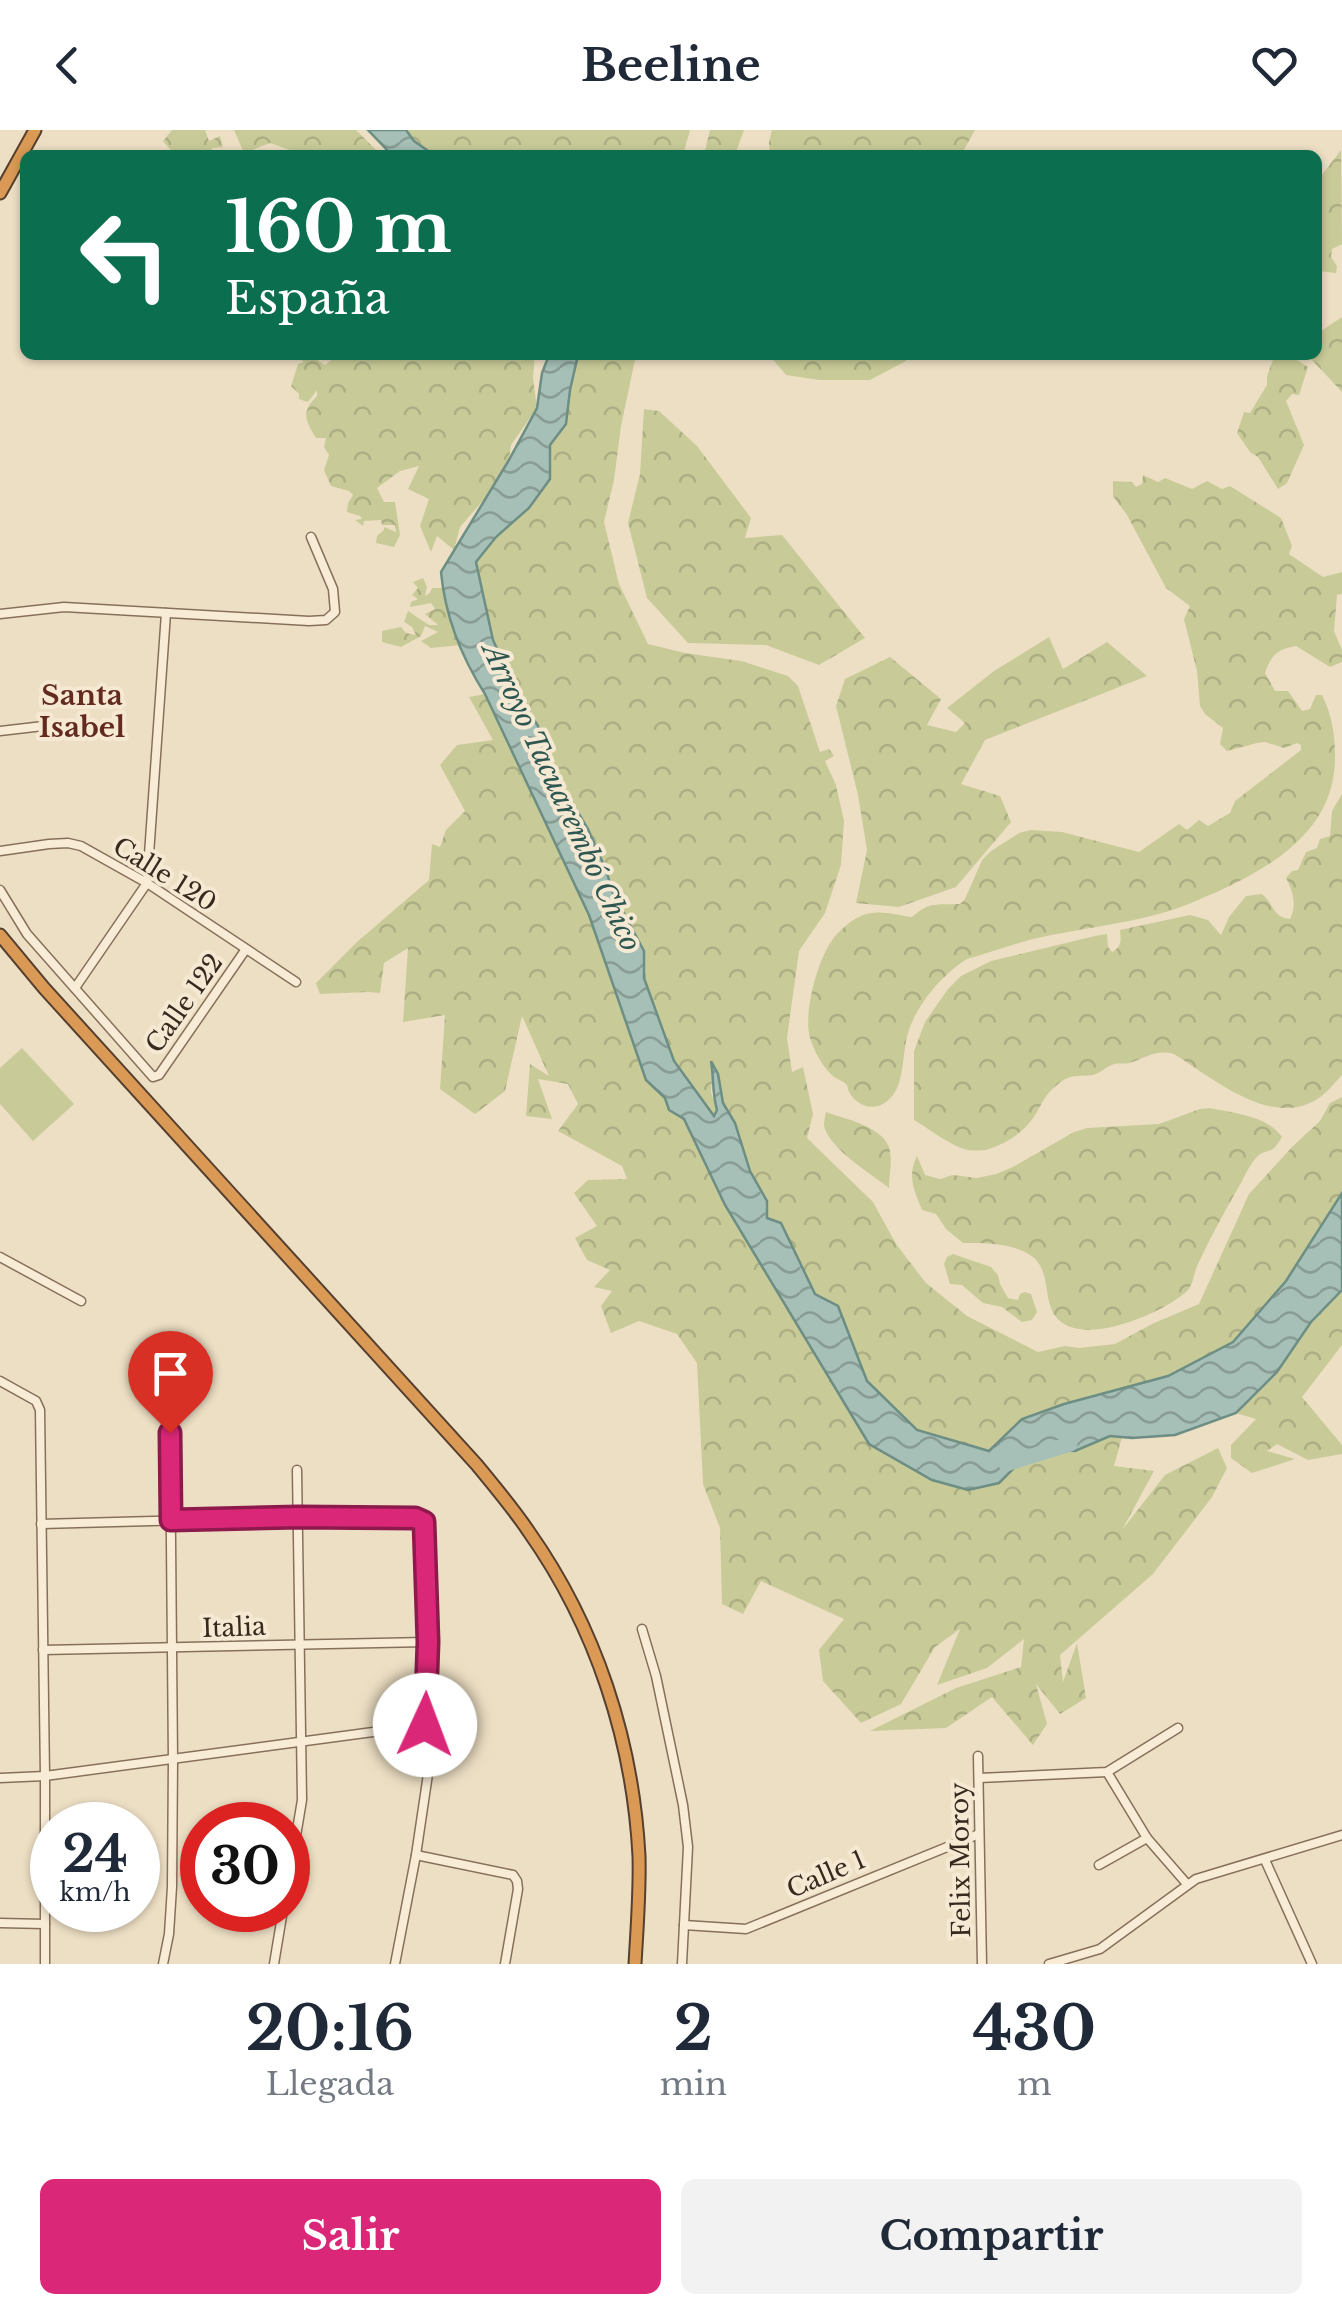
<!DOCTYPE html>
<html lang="es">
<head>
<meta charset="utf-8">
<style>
  :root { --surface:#fff; --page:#f2f2f3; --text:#1f2937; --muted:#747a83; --accent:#db2777 }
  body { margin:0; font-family:"Libre Baskerville",serif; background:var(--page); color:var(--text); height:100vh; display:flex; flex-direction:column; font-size:38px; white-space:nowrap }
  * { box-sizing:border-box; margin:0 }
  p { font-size:32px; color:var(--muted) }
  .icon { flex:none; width:55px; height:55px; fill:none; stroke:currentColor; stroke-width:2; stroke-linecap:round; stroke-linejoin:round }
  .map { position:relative; height:1834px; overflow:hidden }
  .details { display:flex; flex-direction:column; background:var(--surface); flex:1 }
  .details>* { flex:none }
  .guide { position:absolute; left:20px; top:20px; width:1302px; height:210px; border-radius:15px; box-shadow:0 2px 8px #0004; background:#0b6e4f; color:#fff; overflow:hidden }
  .speed { position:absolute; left:30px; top:1672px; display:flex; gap:20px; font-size:50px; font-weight:700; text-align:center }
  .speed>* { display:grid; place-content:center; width:130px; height:130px; border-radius:50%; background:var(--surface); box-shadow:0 2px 8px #0004; line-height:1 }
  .speed small { font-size:25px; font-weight:400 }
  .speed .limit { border:15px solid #d22; background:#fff; color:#111 }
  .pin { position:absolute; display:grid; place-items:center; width:85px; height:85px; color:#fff; margin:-102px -42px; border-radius:50% 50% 50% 0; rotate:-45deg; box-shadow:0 0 10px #0007 }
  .pin .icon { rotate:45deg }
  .me { position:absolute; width:110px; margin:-55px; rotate:2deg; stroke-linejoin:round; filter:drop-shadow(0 0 8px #0008) }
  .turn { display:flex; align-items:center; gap:35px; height:210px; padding:0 40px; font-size:45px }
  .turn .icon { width:130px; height:130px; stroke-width:2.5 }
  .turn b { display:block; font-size:70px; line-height:85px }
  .eta { display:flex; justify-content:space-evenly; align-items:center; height:170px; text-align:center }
  .eta b { font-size:60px; font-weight:700; line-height:70px }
  .button { display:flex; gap:20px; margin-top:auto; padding:20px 40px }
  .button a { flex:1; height:115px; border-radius:15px; background:var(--accent); color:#fff; font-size:40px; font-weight:700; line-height:115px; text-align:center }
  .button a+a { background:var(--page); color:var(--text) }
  header { display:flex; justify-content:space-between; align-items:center; height:130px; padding:0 40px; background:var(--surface); font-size:45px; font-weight:700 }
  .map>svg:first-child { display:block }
  .grass { fill:#c8cb98 }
  .forest { fill:url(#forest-crowns) }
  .water { fill:url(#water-waves); stroke:#6d8e84; stroke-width:2.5 }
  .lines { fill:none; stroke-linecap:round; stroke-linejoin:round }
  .river { stroke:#a6c0b7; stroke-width:15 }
  .minor-casing { stroke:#87705b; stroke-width:11 }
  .highway-casing { stroke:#553f2f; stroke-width:15 }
  .minor { stroke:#f8ecd7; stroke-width:8 }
  .highway { stroke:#da9a56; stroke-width:11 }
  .route-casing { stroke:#8e194d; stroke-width:25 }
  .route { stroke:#db2777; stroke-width:18 }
  .labels { text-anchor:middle; stroke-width:8; stroke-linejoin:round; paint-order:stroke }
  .street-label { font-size:25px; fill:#37291e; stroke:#f5e9d3 }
  .neighbourhood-label { font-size:28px; font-weight:bold; fill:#632a1f; stroke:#f5e9d3 }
  .water-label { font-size:28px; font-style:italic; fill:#2e5752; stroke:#f5e9d3 }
</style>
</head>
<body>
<header><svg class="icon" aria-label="back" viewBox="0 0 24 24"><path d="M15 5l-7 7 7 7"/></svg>Beeline<svg class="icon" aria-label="heart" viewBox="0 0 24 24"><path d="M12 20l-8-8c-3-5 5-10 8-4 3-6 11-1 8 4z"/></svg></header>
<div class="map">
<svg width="1342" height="1834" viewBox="0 0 1342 1834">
  <defs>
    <pattern id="forest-crowns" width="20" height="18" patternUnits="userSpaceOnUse" patternTransform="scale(2.5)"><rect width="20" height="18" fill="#c8cb98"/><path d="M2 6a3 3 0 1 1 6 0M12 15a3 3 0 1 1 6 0" fill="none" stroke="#acae83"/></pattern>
    <pattern id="water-waves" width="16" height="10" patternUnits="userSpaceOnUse" patternTransform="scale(2.5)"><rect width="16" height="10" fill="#a6c0b7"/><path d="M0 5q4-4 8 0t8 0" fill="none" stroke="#889c94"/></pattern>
  </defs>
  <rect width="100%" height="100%" fill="#eddfc4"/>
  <polygon class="grass" points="22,918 74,974 33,1011 0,974 0,938"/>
  <g class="forest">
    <polygon points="172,0 205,0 209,11 220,6 223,17 212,18 211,25 173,23 163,11"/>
    <polygon points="234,0 356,0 381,25 304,25 270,13 244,23"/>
    <polygon points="406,0 690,0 683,25 434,25 414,11"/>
    <polygon points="710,0 744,0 735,25 704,25"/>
    <polygon points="772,0 975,0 961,25 770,25 769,12"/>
    <polygon points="1341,20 1342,114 1332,119 1331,127 1337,136 1336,143 1318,141 1318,50"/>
    <polygon points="1342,187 1342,262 1312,230 1311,225 1318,225 1318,203"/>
    <path d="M301,225H310L325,235L338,225H535L533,248L537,278L511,315L509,330L487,366L460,397L454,420L437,406L431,422L420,396L429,369L408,359L419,336L400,341L377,358L384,372H395L400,405L394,417L376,413L377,406L384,400V397L396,402L395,395H382L381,390L364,391L363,396L355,390L362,389L360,386L347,382L348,373L353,365L349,361L331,356L324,340L329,325L324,317L326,308H316C305,290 301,282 317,266V260L308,272L299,269V264L291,256L298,234L304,232L298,227Z"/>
    <polygon points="578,225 636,225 621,296 614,350 604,392 619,454 648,514 685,523 741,531 788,546 798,556 820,622 829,619 834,626 825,631 836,655 844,691 841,735 825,783 799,821 787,908 792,942 803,937 813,984 807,1008 873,1072 896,1114 926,1153 967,1186 1038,1222 1065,1216 1079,1218 1115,1214 1152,1194 1199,1174 1249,1064 1293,1016 1320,991 1330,973 1342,967 1342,1063 1286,1151 1233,1212 1168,1246 1064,1274 1022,1289 989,1321 917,1300 867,1251 838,1176 815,1164 782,1093 767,1088 767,1071 750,1041 735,993 723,973 718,944 713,935 711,962 717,980 714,987 674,931 644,848 644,821 613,763 606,740 588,699 543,624 537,596 519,566 492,510 476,432 496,407 529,378 550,349 550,315 566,294 570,260"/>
    <polygon points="769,225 904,225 906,231 870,250 819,250 786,245"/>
    <polygon points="1274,227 1297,230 1308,237 1299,265 1292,264 1286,271 1304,315 1287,353 1278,359 1258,327 1250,322 1237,303 1244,282 1250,283 1267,255 1267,246"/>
    <polygon points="644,279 659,281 697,316 751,388 745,408 782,405 865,508 819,535 766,515 688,513 647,468 628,393 640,344"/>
    <path d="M1143,345L1158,352L1165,348L1192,359L1207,351L1222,359L1230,356L1281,388L1292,416L1289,424L1323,447L1342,442V464L1337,465L1334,501L1342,520V532L1330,537L1296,516C1278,519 1271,525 1265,543L1275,561H1288L1302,581L1310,579L1316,565H1322C1331,583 1335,603 1335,624C1337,696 1278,734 1219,761C1200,769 1181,778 1162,783C1120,795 1076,799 1033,809C1011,815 989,823 967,829C943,844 918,873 909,900C900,924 908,962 881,975C868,980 856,974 849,962C848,960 848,957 847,955C845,952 837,949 834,947C823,938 814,921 810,908C803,884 817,832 831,812C836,803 850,791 859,787C876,778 895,785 912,787C930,771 937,775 960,774L965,769L982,730L991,721L1019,703L1031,700L1062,702L1139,722L1179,694L1187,700L1199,690L1208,696L1230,683L1235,671L1301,620V615L1297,613L1284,618L1265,612L1257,613L1227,621L1220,614L1223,598L1205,584L1200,576L1197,541L1184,489L1190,476L1166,458L1127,385L1113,366V351L1132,352L1136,357L1142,354Z"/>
    <polygon points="423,448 427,457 425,466 430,463 432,458 443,458 461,515 431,518 421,511 438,502 425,496 421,506 401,517 382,512 382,501 401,497 406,503 416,505 412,497 404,492 408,481 429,495 438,495 425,484 435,479 431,473 410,477 411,472 418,469 412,465 418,458 413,452"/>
    <polygon points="1049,507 1063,539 1107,512 1147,546 985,610 961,654 1000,666 1011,692 956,757 899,777 856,773 867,720 858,665 836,576 845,549 890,527 941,569 927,595 956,602 965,593 947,578 994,541"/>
    <polygon points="485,564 589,785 646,950 665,968 669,980 684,989 725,1075 869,1314 999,1353 1033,1319 1075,1321 1110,1306 1122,1307 1114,1336 1154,1341 1122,1400 1165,1345 1218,1318 1227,1338 1212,1367 1153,1444 1060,1525 1063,1552 1077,1513 1086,1568 1060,1584 1036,1554 1047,1594 1033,1615 992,1567 946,1598 870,1601 956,1558 1021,1537 1024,1509 987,1538 937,1555 960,1499 935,1517 901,1574 861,1593 823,1551 819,1520 844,1489 761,1451 743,1484 722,1474 720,1398 703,1354 697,1233 677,1204 639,1191 611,1203 601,1176 612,1161 594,1157 610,1140 587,1130 575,1108 597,1096 574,1063 588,1050 627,1049 622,1036 558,1001 578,974 568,954 538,949 552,989 526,986 530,934 549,946 522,886 505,961 475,984 440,959 445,885 403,892 408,818 384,833 380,863 368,862 320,864 316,853 357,812 429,750 432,714 440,717 446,700 465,681 440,635 457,615 493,610 469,567"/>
    <path d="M1342,664V945C1335,952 1328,962 1319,968C1272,1000 1213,948 1174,924C1156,919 1146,928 1129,933C1124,934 1119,933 1114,934C1107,936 1101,943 1093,945C1079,947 1070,943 1057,955C1040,969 1042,978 1030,992C1017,1008 990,1024 968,1020C950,1016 930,999 914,990V921L925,892L948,859L961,846L991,831L1095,806L1107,804L1108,817L1112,822C1122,817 1121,810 1120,800L1190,785L1208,790L1221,805L1229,787L1246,766L1262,764C1274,774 1272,787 1290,789C1297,776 1293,761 1286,748L1292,741L1298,740L1306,722L1317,718L1320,709L1330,706L1332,681Z"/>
    <path d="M1210,978C1234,983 1268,986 1282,1007C1279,1011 1277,1016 1273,1019C1268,1022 1262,1022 1259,1025C1252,1031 1246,1043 1242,1051C1227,1077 1212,1104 1199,1132C1194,1141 1194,1152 1188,1160C1165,1183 1081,1219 1056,1187C1042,1169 1052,1139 1030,1125C1012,1113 984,1113 963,1113L946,1099L936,1084L922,1080C914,1060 907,1046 917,1026L925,1045L940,1049L953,1045L977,1048L996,1044L1013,1037L1074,1002L1087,998L1159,994L1200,979Z"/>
    <path d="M826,982C845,989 881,996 889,1017C893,1028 889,1046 889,1058C871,1044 832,1020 825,999C823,993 825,988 826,982Z"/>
    <polygon points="953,1124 991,1137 998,1145 1000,1154 1008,1168 1018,1170 1020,1164 1025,1162 1031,1164 1037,1182 1032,1190 1022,1192 1002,1177 983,1173 962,1155 950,1154 944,1134 947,1127"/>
    <polygon points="1342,1160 1342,1215 1302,1267 1342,1315 1342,1324 1308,1330 1277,1314 1267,1321 1295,1329 1252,1343 1231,1328 1231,1315 1256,1289 1236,1283 1277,1242 1311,1192"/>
  </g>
  <g class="water">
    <polygon points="368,0 406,0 414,11 434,25 392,25"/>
    <path d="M549,225H578L570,260L566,294L550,315V349L529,378L496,407L476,432L493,510L519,566L538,596L543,624L588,699L606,740L613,763L644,821V848L674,931L714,986L717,980C712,963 714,948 711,931L718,944L723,973L735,993L750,1041L767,1071V1088L781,1093L815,1164L838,1176L867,1251L917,1300L989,1321L1022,1289L1064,1274L1168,1246L1233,1212L1286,1151L1342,1063V1160L1311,1192L1277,1242L1236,1283L1175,1305L1132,1308L1110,1306L1075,1321L1033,1319L999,1353L968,1360L932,1350L869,1314L725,1075L684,989L669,980L665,968L646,950L589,785L485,564C462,528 445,485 441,442L509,330L537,278L542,243Z"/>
  </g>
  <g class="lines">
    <polyline class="river" points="1006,1334 1070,1314"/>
    <defs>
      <g id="minor">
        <polyline points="0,484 64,477 309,491 326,490 335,482 333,459 311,407"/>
        <polyline points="0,601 52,595"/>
        <polyline points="0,721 49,714 68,713 81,716 147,753 296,852"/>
        <polyline points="0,760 27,804 153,947 159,945 246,819"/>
        <polyline points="75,858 147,753 166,483"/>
        <polyline points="0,1127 81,1171"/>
        <polyline points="0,1251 36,1271 40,1280 45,1646 45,1834"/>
        <polyline points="41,1394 298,1387 415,1389 423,1392 427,1512 425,1595 428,1644 416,1725 395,1834"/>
        <polyline points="642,1499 656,1546 683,1675 688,1717 682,1834"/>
        <polyline points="43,1520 427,1512"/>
        <polyline points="978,1626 982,1834"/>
        <polyline points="1107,1642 1147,1708 1187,1754"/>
        <polyline points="0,1648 45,1646 425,1595"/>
        <polyline points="979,1648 1107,1642 1178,1598"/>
        <polyline points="416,1725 513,1745 517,1751 518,1759 505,1834"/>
        <polyline points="1265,1730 1312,1834"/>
        <polyline points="1099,1735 1147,1708"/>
        <polyline points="288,1754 302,1670 297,1340"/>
        <polyline points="0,1793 45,1794"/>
        <polyline points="684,1795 746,1799 979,1704"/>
        <polyline points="163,1834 169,1804 172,1757 173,1630 170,1303"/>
        <polyline points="274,1834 283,1780"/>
        <polyline points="1049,1834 1100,1819 1196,1749 1342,1705"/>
      </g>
      <g id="highway">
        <polyline points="0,63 35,0"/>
        <path d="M0,805L44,858L477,1335C495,1357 513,1378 529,1402C596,1497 633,1611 639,1726C640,1762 637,1798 635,1834"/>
      </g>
    </defs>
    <use href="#minor" class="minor-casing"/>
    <use href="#highway" class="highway-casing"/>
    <use href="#minor" class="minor"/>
    <use href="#highway" class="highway"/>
  </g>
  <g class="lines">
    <defs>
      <polyline id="route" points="170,1303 171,1390 298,1387 415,1388 424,1392 428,1512 425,1595"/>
    </defs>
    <use href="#route" class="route-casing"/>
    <use href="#route" class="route"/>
  </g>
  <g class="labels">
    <g class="street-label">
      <text transform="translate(165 744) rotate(32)" y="9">Calle 120</text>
      <text transform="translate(184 873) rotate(-55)" y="9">Calle 122</text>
      <text transform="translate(234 1497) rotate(-2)" y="9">Italia</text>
      <text transform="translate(960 1730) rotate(-91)" y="9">Felix Moroy</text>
      <text transform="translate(826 1744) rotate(-23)" y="9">Calle 1</text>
    </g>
    <g class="neighbourhood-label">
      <text x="82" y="575">Santa<tspan x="82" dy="32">Isabel</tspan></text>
    </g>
    <g class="water-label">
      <text transform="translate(562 667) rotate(65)" y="10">Arroyo Tacuarembó Chico</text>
    </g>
  </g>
</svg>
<div class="speed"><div>24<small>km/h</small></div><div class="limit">30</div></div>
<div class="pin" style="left:170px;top:1303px;background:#d93025"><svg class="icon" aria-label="arrive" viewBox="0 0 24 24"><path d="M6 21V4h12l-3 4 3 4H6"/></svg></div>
<svg class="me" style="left:425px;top:1595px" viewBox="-20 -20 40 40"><circle r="19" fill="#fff"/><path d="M0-13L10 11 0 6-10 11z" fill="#db2777"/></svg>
<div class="guide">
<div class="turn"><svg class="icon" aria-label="left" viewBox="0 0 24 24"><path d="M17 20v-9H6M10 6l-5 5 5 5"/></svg><div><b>160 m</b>España</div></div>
</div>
</div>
<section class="details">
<div class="eta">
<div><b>20:16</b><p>Llegada</p></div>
<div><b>2</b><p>min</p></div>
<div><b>430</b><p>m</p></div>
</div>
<div class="button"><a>Salir</a><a>Compartir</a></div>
</section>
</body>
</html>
